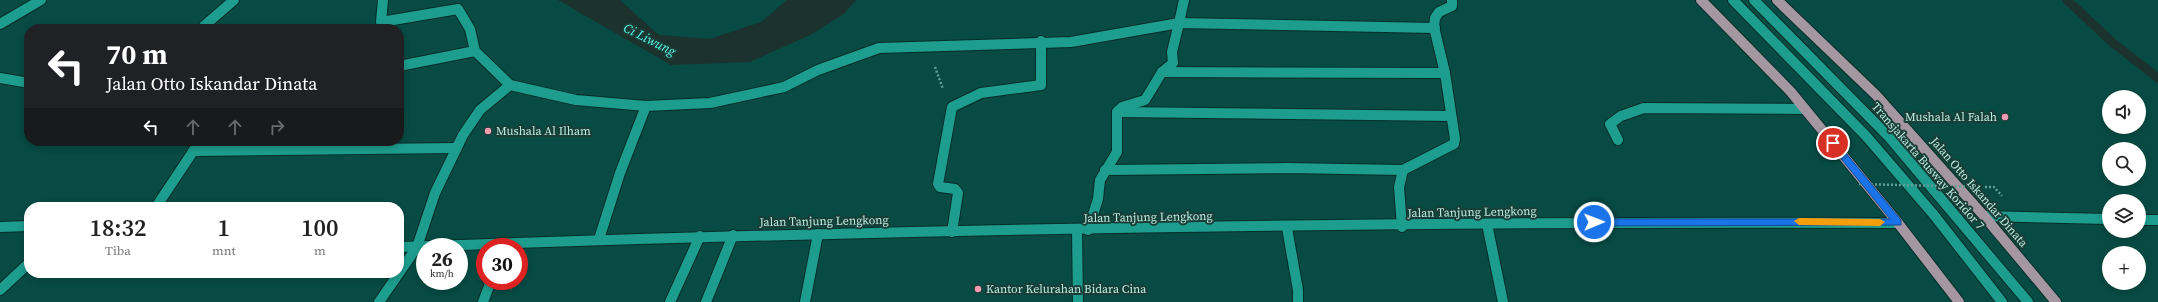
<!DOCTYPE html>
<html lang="id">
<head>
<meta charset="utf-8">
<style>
  :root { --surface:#fff; --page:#f2f2f2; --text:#222; --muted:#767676 }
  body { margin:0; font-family:"Source Serif 4",serif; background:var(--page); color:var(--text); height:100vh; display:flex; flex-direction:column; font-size:15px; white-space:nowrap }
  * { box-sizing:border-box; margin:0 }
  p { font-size:13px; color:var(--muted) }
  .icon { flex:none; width:22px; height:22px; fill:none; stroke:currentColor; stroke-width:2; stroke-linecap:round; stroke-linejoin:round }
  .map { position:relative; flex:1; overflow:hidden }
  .drawer { position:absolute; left:24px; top:202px; width:380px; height:76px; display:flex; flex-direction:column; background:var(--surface); border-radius:16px; box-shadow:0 2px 6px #0003 }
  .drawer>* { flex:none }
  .guide { position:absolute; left:24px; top:24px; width:380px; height:122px; border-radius:16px; box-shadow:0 2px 6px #0003; background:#202124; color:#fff; overflow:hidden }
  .controls { position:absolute; left:2102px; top:90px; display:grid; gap:8px }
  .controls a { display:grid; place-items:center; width:44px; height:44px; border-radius:50%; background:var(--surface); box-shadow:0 2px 6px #0003; font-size:20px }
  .speed { position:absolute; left:416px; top:238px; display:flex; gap:8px; font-size:20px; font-weight:700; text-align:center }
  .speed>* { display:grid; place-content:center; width:52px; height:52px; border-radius:50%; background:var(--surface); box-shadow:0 2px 6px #0003; line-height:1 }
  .speed small { font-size:10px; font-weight:400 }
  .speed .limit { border:6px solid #d22; background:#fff; color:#111 }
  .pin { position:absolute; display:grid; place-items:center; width:34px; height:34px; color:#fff; margin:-17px; border:2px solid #fff; border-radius:50%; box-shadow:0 1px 4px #0007 }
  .me { position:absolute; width:44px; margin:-22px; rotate:89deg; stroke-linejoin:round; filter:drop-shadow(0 0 3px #0008) }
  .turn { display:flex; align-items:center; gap:14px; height:84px; padding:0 16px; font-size:18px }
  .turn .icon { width:52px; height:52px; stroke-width:2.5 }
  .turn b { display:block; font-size:28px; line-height:34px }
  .lanes { display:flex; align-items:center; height:38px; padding:0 16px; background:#0003; justify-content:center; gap:20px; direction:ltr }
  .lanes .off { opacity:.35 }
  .eta { display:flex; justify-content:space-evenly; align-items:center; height:68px; text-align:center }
  .eta b { font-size:24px; font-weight:600; line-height:28px }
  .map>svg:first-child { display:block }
  .water { fill:#1c322e }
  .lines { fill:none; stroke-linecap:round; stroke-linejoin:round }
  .stream { stroke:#1c322e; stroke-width:9 }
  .lane-casing { stroke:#082e29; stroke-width:12 }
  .street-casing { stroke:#082e29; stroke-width:12 }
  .primary-casing { stroke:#082e29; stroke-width:12 }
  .path { stroke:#649f97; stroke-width:2.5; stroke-dasharray:2 2; stroke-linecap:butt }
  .lane { stroke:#1d9d8e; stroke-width:10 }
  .street { stroke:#1d9d8e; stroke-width:10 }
  .primary { stroke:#a497a3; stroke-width:10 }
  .path-bridge { stroke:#649f97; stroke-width:2.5; stroke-dasharray:2 2; stroke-linecap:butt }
  .route { fill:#1a73e8; stroke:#114b97 }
  .slow { fill:#f59e0b }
  .poi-dot { fill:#f19ab1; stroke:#1a3d38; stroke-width:1.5 }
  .labels { text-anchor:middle; stroke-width:4; stroke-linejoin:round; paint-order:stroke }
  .poi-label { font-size:12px; fill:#b9ece2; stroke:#1a3d38; text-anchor:start }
  .street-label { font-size:12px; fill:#b9ece2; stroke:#1a3d38 }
  .water-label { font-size:13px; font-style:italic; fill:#58fee9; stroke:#1a3d38 }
</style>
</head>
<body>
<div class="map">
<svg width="2158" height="302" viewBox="0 0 2158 302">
  <rect width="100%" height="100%" fill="#074b44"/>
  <polygon class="water" points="558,0 620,0 659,35 710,39 761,22 787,0 856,0 844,14 810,35 750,62 671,65"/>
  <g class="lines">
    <polyline class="stream" points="2067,0 2113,43 2158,78"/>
    <defs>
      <g id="lane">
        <polyline points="1733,0 1866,136 1934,215 2002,302"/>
        <polyline points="1754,0 1889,137 2028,302"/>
      </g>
      <g id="street">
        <polyline points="383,0 381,22 458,9 470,29 475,51 510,85 576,100 646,106 710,103 784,87 818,70 879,48 1071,42 1179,23 1184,0"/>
        <polyline points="0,24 41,0"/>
        <polyline points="208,29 204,26 234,0"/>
        <polyline points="399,66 475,51"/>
        <polyline points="1162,72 1445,73"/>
        <polyline points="0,78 29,83"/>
        <polyline points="1117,112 1451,116"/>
        <polyline points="1618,140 1610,124 1621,116 1644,108 1805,109"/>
        <polyline points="193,151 456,148"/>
        <polyline points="1105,170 1287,168 1403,170"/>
        <polyline points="156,207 200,141"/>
        <polyline points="1984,216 2109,219"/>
        <polyline points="2139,220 2158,220"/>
        <polyline points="1487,224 1503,302"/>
        <polyline points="0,227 29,226"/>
        <polyline points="1402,227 1399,187 1403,170 1454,144 1455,139 1445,73 1434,27 1435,18 1439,12 1452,6 1452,0"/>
        <polyline points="1287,228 1298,290 1298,302"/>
        <polyline points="1088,230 1098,199 1100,180 1117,152 1117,112 1122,107 1145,100 1162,72 1173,63 1172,52 1179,23 1435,28"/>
        <polyline points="1077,231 1078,302"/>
        <polyline points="952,232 958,193 955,189 940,187 938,184 952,107 981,93 1041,85 1041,41"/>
        <polyline points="599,239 620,173 646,106"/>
        <path d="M399,247C898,229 1398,221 1898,223"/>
        <polyline points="0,290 29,263"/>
        <polyline points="379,302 417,247 435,193 463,135 480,110 510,85"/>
        <polyline points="483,302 491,281"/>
        <polyline points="670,302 700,236"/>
        <polyline points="706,302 733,235"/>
        <polyline points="805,302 818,234"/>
      </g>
      <g id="primary">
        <polyline points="1701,0 1791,92 1898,223 1959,302"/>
        <polyline points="1777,0 1876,95 1984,216 2056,302"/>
      </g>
    </defs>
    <use href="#lane" class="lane-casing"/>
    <use href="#street" class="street-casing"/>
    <use href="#primary" class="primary-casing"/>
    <g class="path">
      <polyline points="935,67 943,89"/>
      <polyline points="1985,187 1994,187 2002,196"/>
    </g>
    <use href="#lane" class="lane"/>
    <use href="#street" class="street"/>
    <use href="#primary" class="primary"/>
    <polyline class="path-bridge" points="1859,184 1983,187"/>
  </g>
  <polygon class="route" points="1833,140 1836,141 1901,220 1901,225 1594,226 1589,222 1594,219 1890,219 1830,145 1828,143"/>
  <polygon class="slow" points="1799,218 1880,219 1885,222 1880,226 1799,225 1794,221"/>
  <g class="poi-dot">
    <circle cx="2005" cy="117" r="4"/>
    <circle cx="488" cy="131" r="4"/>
    <circle cx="978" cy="289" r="4"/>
  </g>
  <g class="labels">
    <g class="poi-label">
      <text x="1997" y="121" text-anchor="end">Mushala Al Falah</text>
      <text x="496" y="135">Mushala Al Ilham</text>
      <text x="986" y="293">Kantor Kelurahan Bidara Cina</text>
    </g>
    <g class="street-label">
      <text transform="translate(1928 166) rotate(49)" y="4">Transjakarta Busway Koridor 7</text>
      <text transform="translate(1979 192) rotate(49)" y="4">Jalan Otto Iskandar Dinata</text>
      <text transform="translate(1472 212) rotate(-1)" y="4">Jalan Tanjung Lengkong</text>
      <text transform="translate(1148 217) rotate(-1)" y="4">Jalan Tanjung Lengkong</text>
      <text transform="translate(824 221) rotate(-1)" y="4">Jalan Tanjung Lengkong</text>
    </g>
    <g class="water-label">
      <text transform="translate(650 39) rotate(27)" y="5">Ci Liwung</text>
    </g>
  </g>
</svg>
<div class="controls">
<a><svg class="icon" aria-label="sound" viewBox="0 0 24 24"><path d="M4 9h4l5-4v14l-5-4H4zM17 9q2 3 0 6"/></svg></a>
<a><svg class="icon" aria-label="search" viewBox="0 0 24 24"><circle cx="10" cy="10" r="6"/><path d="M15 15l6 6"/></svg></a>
<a><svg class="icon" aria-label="layers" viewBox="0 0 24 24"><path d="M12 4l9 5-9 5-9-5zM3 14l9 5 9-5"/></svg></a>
<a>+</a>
</div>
<div class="speed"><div>26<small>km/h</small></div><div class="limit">30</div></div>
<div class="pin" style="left:1833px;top:143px;background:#d93025"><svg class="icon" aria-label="arrive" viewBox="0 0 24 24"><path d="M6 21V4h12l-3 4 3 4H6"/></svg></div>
<svg class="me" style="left:1594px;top:222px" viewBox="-20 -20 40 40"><circle r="17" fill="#1a73e8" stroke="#fff" stroke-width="3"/><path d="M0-11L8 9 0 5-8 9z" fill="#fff"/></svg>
<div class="guide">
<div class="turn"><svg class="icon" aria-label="left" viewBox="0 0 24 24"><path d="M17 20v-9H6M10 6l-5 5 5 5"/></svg><div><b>70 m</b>Jalan Otto Iskandar Dinata</div></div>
<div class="lanes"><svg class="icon" aria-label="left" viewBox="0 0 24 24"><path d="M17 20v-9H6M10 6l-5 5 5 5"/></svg><svg class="icon off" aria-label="ahead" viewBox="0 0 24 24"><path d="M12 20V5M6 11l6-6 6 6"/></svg><svg class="icon off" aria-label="ahead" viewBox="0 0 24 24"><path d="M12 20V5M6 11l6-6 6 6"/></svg><svg class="icon off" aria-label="right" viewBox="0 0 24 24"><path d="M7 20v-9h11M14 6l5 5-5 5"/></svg></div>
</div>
<section class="drawer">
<div class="eta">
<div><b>18:32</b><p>Tiba</p></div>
<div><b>1</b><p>mnt</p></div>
<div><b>100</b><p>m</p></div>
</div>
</section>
</div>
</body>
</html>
